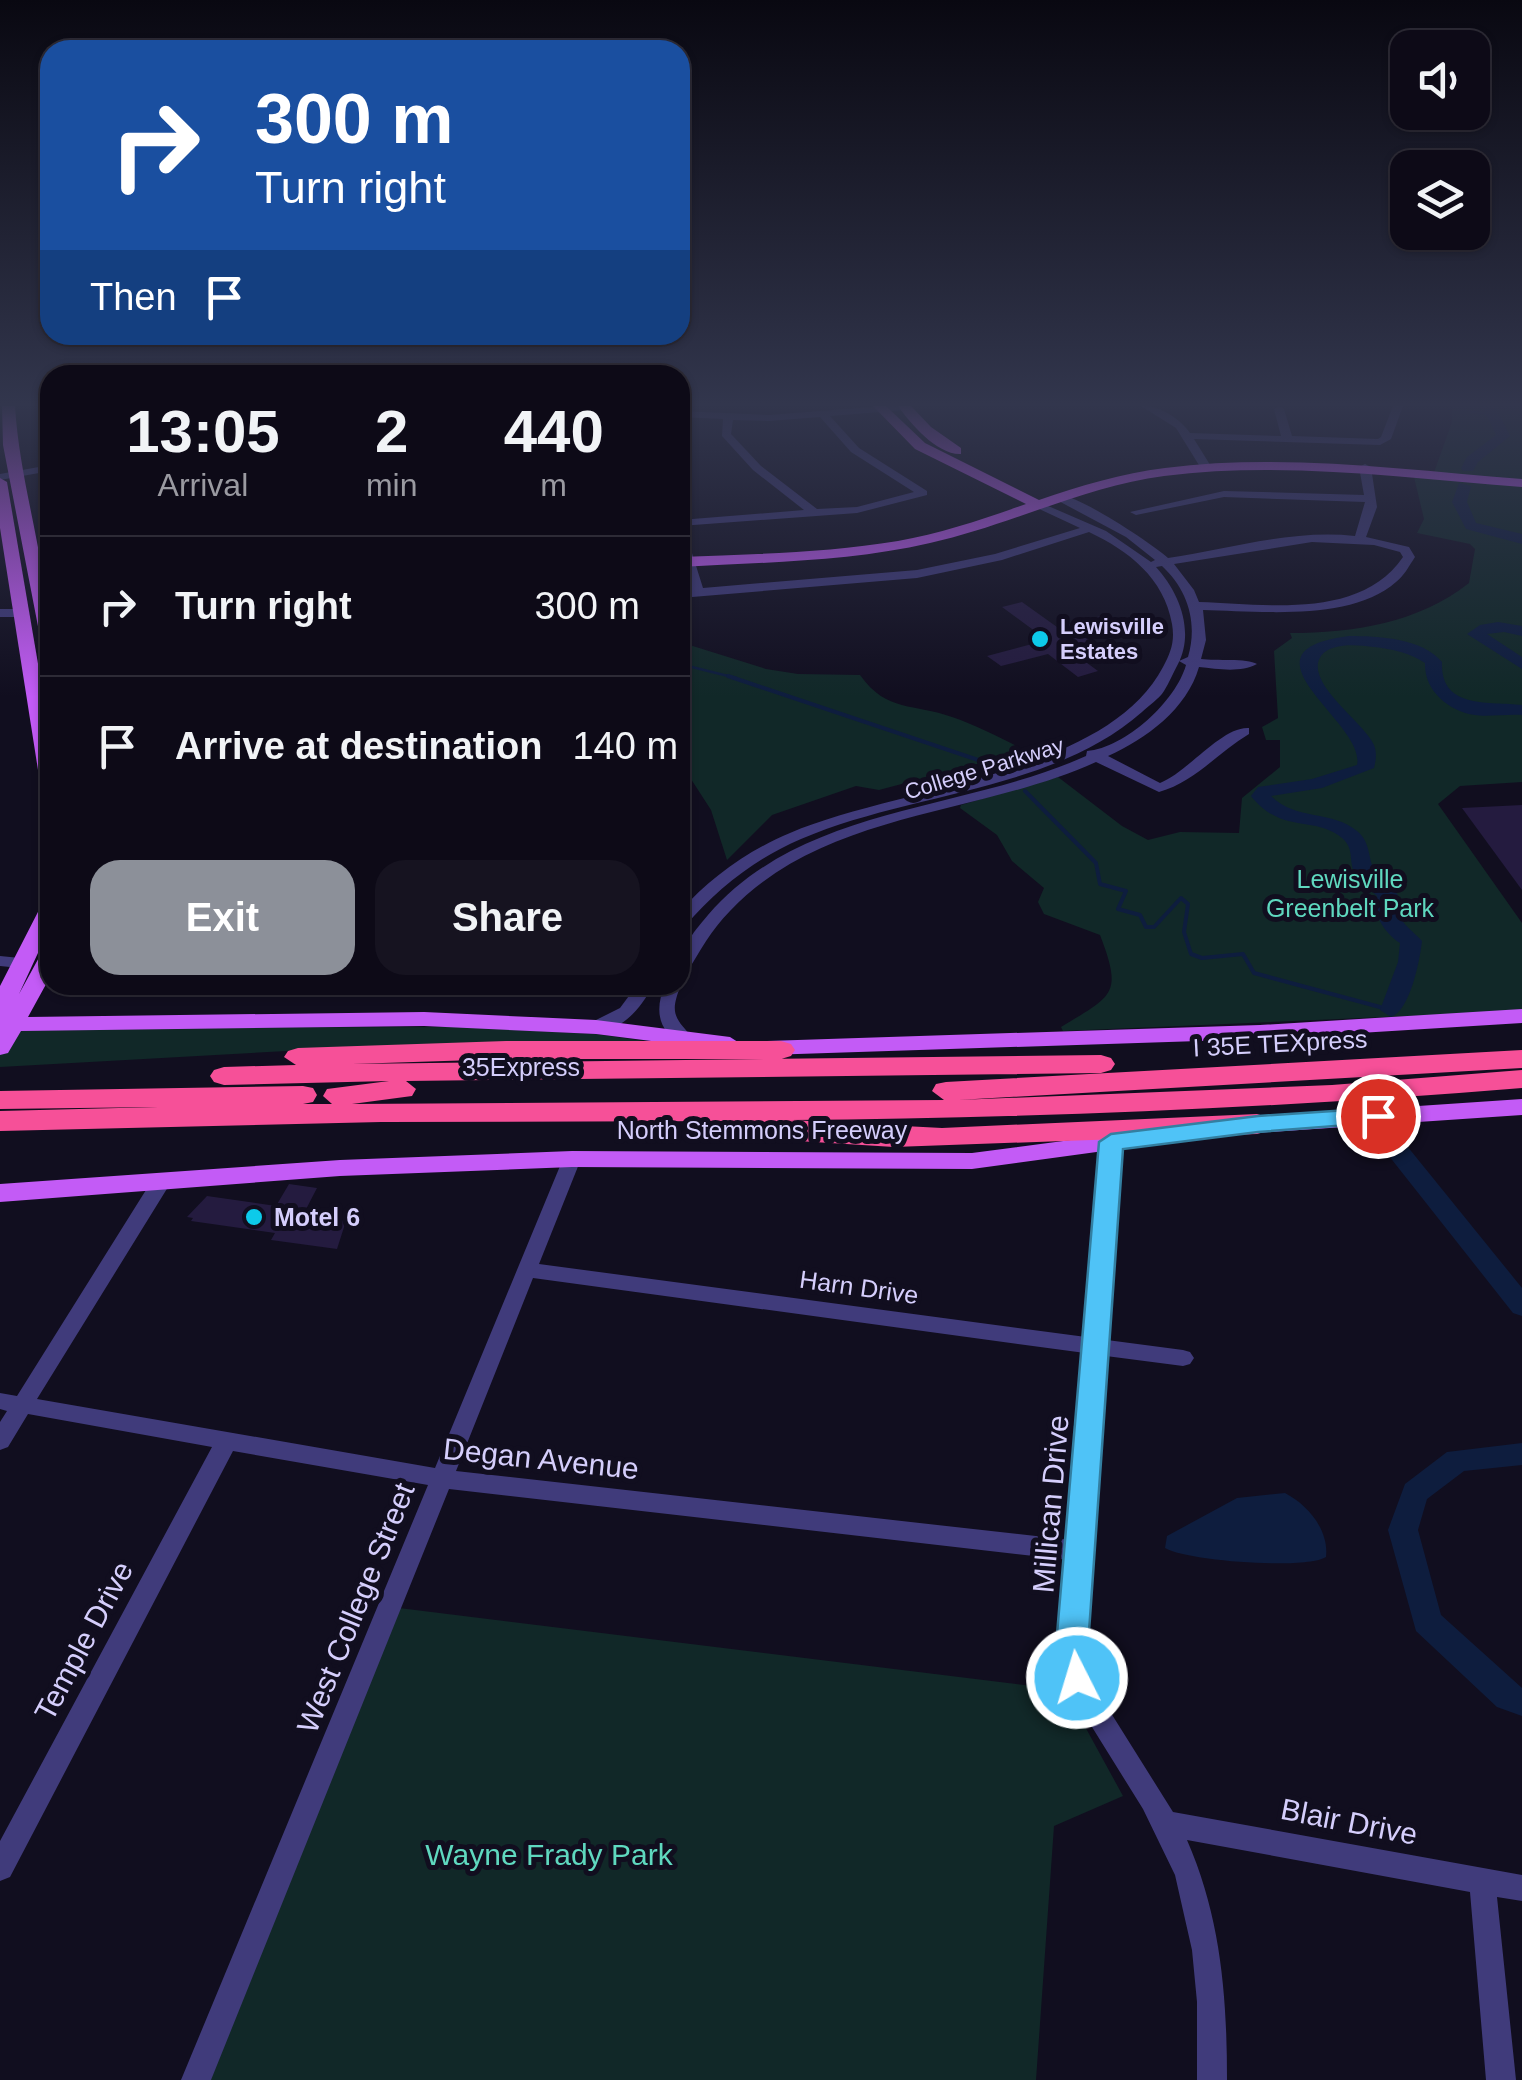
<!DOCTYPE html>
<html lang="en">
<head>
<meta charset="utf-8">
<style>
  :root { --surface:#0d0a17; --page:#161320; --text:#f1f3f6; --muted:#9a9aa1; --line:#2d2b36; --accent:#8c9099 }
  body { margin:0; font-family:Helvetica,sans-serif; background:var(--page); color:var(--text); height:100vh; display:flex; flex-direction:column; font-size:38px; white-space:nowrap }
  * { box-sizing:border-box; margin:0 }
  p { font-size:32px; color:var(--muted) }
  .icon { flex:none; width:55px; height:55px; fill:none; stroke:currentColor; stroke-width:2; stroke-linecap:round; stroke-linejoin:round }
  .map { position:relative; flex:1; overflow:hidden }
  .panel { position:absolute; left:40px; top:365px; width:650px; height:630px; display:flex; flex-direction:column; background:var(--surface); border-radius:30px; box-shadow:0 2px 8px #0004,0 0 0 2px var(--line) }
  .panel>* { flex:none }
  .guide { position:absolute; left:40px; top:40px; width:650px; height:305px; border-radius:30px; box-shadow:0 2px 8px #0004,0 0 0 2px var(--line); background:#1a4fa0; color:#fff; overflow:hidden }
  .controls { position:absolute; left:1390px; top:30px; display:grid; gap:20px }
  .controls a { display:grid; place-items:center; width:100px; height:100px; border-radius:20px; background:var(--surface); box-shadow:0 2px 8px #0004,0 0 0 2px var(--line); font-size:50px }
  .pin { position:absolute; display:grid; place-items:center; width:85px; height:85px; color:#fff; margin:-42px; border:5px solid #fff; border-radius:50%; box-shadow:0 2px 10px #0007 }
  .me { position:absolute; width:110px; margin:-55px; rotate:355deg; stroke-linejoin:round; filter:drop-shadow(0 0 8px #0008) }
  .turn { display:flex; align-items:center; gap:35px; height:210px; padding:0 50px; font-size:45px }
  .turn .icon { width:130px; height:130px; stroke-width:2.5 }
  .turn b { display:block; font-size:70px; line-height:85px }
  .then { display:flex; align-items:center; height:95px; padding:0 50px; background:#0003; gap:20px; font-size:38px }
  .eta { display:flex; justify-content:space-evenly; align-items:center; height:170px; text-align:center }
  .eta b { font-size:60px; font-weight:600; line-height:70px }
  .action { display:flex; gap:20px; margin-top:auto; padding:20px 50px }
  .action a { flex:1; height:115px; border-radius:30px; background:var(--accent); color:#fff; font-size:40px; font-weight:600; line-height:115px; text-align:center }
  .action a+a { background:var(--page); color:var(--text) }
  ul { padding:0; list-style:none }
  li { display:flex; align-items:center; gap:30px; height:140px; padding:0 50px; border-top:2px solid var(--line) }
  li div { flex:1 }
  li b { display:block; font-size:38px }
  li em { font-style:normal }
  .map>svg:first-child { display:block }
  .green { fill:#112828 }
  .water { fill:#0e1d3e }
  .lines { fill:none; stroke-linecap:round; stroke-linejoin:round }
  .stream-far1 { stroke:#0e1d3e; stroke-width:2.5 }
  .stream { stroke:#0e1d3e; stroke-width:4 }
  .river { fill:#0e1d3e; fill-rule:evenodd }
  .building { fill:#241b3f }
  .minor { fill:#403b7b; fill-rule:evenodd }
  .major { fill:#c35bf6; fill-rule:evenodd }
  .highway { fill:#f65098; fill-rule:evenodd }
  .route { fill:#4fc3f7; stroke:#337fa1; stroke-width:2.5 }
  .poi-dot { fill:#0dcaea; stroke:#110e1f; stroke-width:4 }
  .labels { text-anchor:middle; stroke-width:10; stroke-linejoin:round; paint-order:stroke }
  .far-poi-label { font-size:22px; font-weight:bold; fill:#d5cefc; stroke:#110e1f; text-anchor:start }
  .far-street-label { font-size:22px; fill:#d5cefc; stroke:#110e1f }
  .park-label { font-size:25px; fill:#5fd8bf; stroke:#110e1f }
  .street-label { font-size:25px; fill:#d5cefc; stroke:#110e1f }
  .poi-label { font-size:25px; font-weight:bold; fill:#d5cefc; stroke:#110e1f; text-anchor:start }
  .near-street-label { font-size:30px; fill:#d5cefc; stroke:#110e1f }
  .near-park-label { font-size:30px; fill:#5fd8bf; stroke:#110e1f }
</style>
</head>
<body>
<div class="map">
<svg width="1522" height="2080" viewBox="0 0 1522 2080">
  <rect width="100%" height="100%" fill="#110e1f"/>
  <g class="green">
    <path d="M1452,406H1522V782L1460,786L1438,804L1522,923V1011L1063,1031L1061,1027C1113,995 1123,995 1100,935L1044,914L1038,902L1044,888L1012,861L997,835L960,808L961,805L1058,777L1122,826L1148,840L1180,832L1239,833L1242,798L1280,767V740H1266L1262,727L1278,718L1274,651L1292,638L1290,633C1354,633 1418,623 1469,583L1475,549L1470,544L1417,533L1424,519L1414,477L1432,478L1452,422Z"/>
    <path d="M680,642L766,669L798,674L860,675C887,713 914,703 952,717C978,726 1001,738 1026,751L879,790L856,786L772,815L727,860L711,810L680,762Z"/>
    <polygon points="461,1027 595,1034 659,1043 305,1050 0,1067 0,1028"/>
    <polygon points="399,1608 1065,1690 1123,1796 1054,1826 1036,2080 210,2080"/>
  </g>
  <path class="water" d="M1285,1493C1308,1505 1329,1530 1326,1557C1305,1570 1187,1561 1165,1548L1167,1536L1237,1498Z"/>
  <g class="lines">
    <g class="stream-far1">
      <polyline points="1471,412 1493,414"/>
      <polyline points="680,664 736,678"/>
    </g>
    <g class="stream">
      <polyline points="728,676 987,763"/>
      <polyline points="1025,791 1096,863 1100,884 1126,891 1118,909 1140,915 1146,927 1154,927 1181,898 1188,904 1184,932 1191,954 1202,958 1243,954 1254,973 1391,1010"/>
    </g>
    <g class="river">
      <polygon points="1482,406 1495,406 1510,436 1478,462 1473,471 1463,471 1461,468 1467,457 1496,435"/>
      <polygon points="1459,483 1471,486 1467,502 1476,523 1522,534 1522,544 1466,529 1452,502"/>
      <polygon points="1498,622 1522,626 1522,636 1504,632 1487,634 1522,657 1522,669 1467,634 1480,625"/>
      <path d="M1349,636C1378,636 1422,638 1442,662C1440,710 1490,701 1522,705V715C1507,714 1486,717 1475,715C1448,711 1424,690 1425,663C1410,653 1392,649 1374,647C1359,645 1331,642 1321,656C1303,682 1364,722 1374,745C1377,753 1376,760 1374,768L1322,788L1271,796C1296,821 1332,810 1357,831C1372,843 1367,860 1376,873C1381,881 1392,887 1398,895C1392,918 1408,926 1422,941C1420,960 1410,1011 1391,1017L1380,1010L1398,962L1400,943C1385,933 1372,915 1377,896C1371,890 1359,882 1355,874C1348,861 1355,849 1342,838C1314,815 1282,835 1251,796L1258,787L1312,779L1357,765C1367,723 1229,651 1349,636Z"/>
      <polygon points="1382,1123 1390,1125 1522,1288 1522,1316 1513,1313 1374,1137 1370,1131"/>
      <polygon points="1522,1443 1522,1465 1464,1471 1427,1499 1418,1530 1441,1615 1522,1688 1522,1716 1497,1707 1416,1631 1388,1530 1405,1484 1447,1452"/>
    </g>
  </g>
  <g class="building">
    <polygon points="1022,602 1057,627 1101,616 1115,626 1092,632 1083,660 1098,671 1078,677 1048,654 1001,666 987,656 1047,640 1002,607"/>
    <polygon points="1522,805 1522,890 1462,808"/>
    <polygon points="289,1184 317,1188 303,1215 346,1221 337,1249 271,1240 275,1233 191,1221 193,1218 187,1217 207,1196 276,1206"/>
  </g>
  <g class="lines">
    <g class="minor">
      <path d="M884,406L910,407L905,410L830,416L859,448L927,491V495L857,513L680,526V520L804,510L753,470L722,436L723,419L680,417V411L769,415ZM820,417L851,452L914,492L857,507L817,509L761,466L731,434L733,420L769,421Z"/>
      <path d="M1141,406C1158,405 1180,418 1190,433L1281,436L1274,409L1279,406L1284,409L1292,436L1378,439L1381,437L1393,406H1403L1391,439L1380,445L1194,439L1212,468L1206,471L1202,470L1176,428Z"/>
      <path d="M1365,464L1371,467L1377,507L1366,537L1409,547L1415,557C1409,566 1404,576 1396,582C1351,622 1259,611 1203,610L1206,640L1201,659C1216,661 1247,658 1257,664C1240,673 1218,669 1199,667C1187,709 1146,739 1108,756L1160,783C1188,772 1222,726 1249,728V734C1217,753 1195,782 1159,792L1096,762C977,816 825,811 730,911C711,930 700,951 686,974L680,975C680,948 691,935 708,915C803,805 963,812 1086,756L1087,751C1125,748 1176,701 1186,665L1179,661L1188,657C1198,623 1188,590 1162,566L1156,567C1179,592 1195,631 1178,664C1173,673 1169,683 1164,691C1159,699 1149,705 1142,712C1051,792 909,792 801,839C756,858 717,889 686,925L680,927V912C709,878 749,850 790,833C896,787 1106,776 1163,667C1171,652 1175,641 1172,624C1164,578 1129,551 1089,532L1002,560L917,578L680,598V590L691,589L680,553V530L686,534L703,588L917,570L995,554L1080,528L1035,507V503L1039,502L1106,531L1151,562L1155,560L1126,537L1053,498C1056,497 1058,495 1060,495C1078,495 1153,544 1168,558C1229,549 1292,529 1355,536L1365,502L1224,497L1136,515L1130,512L1224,491L1364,495L1359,467ZM1312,542L1374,545L1400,552L1403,557C1360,620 1266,604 1199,602L1194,590L1174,564Z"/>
      <polygon points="50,465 50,471 0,480 0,474"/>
      <polygon points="0,609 21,609 27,613 21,617 0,617"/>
      <polygon points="0,956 20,958 28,963 20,968 0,966"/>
      <path d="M680,983L681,985C669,1014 675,1018 694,1039L685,1044C658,1034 654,1010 665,985Z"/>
      <path d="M637,985H653C641,1009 619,1035 590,1031L587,1027L590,1023L620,1008Z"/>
      <path d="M1111,1136L1120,1142L1107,1340L1183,1350L1190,1352L1194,1358L1190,1364L1183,1366L1106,1356L1085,1666L1089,1678L1173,1812L1522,1875V1901L1497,1897L1516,2080H1486L1470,1892L1187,1840C1221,1918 1227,1996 1227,2080H1197V2002L1192,1950L1175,1875L1143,1809L1069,1690L1061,1666L1069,1560L449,1489L211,2080H181L428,1485L233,1451L10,1877L0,1881V1841L212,1447L28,1414L8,1447L0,1450V1422L7,1411L0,1409V1393L17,1396L156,1174H170L173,1179L37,1399L435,1468L565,1154H579L581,1159L539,1264L1086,1337L1102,1142ZM533,1278L1085,1353L1071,1540L456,1471Z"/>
    </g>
    <g class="major">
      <path d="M2,406H15C20,489 50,568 50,652L42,647L3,445Z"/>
      <path d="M873,406H886L925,443L1039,500C1080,486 1122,473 1165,468C1283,453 1404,470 1522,479V487C1404,478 1283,461 1164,476C1083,487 1010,525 930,543C848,562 764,562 680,567V557C753,554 826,553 898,541C942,533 984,519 1026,504L915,449Z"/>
      <path d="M898,406H911L931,427L961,448V454C937,455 910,423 898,406Z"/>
      <polygon points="0,478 7,482 50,734 50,795 41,789 0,528"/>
      <polygon points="50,902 50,927 19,994 42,952 50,951 50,977 28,1017 424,1012 596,1020 730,1037 741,1044 730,1051 596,1034 424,1026 21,1031 8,1053 0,1055 0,986 40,908"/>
      <polygon points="1522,1009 1522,1023 1260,1039 767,1055 756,1048 767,1041 1260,1025"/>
      <polygon points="1522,1099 1522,1115 1240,1134 1228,1126 1240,1118"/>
      <polygon points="1169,1127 1177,1129 1181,1135 1177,1141 972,1169 572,1167 340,1176 0,1202 0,1184 340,1160 572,1151 972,1153"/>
    </g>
    <path class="highway" d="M506,1041H781L791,1044L795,1050L791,1056L781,1059H506L352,1064L1101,1055L1111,1058L1115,1064L1111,1070L1101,1073L406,1081L416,1089L412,1096L352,1104L944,1100L932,1091L936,1084L946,1082L1522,1050V1068L958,1100L1332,1085L1522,1070V1088C1278,1108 1035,1118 790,1120L942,1128L1257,1114L1267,1117L1271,1124L1267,1131L1257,1134L894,1147L798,1141L740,1131L737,1121L381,1122L0,1131V1111L158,1107L0,1109V1091L303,1086L313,1088L317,1095L313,1102L303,1104H332L323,1096L327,1089L389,1081L224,1085L214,1082L210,1076L214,1070L224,1067L296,1065L284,1057L288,1051L298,1048Z"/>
  </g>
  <linearGradient id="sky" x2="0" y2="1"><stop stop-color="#090811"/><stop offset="0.58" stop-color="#32364d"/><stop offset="1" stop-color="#32364d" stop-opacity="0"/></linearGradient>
  <rect width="1522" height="697" fill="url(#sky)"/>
  <polygon class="route" points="1378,1108 1390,1116 1387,1122 1258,1132 1123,1149 1088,1646 1093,1678 1088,1688 1077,1692 1066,1688 1056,1646 1099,1142 1111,1134 1258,1116"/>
  <g class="poi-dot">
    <circle cx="1040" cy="639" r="10"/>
    <circle cx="254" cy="1217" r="10"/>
  </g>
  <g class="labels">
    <g class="far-poi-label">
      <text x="1060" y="634">Lewisville<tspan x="1060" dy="25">Estates</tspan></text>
    </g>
    <g class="far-street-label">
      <text transform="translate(984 768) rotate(-17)" y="8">College Parkway</text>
    </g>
    <g class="park-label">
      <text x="1350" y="888">Lewisville<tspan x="1350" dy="29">Greenbelt Park</tspan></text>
    </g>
    <g class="street-label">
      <text transform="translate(1280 1043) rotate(-3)" y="9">I 35E TEXpress</text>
      <text x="521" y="1076">35Express</text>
      <text x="762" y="1139">North Stemmons Freeway</text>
      <text transform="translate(859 1287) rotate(8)" y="9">Harn Drive</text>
    </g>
    <g class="poi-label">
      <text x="274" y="1226">Motel 6</text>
    </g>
    <g class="near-street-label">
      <text transform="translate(541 1459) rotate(6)" y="10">Degan Avenue</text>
      <text transform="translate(1051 1504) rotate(-85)" y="10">Millican Drive</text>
      <text transform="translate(356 1608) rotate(-68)" y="10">West College Street</text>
      <text transform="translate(84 1641) rotate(-62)" y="10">Temple Drive</text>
      <text transform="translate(1349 1822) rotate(11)" y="10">Blair Drive</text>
    </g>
    <g class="near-park-label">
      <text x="549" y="1865">Wayne Frady Park</text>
    </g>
  </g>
</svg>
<div class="controls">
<a><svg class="icon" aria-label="sound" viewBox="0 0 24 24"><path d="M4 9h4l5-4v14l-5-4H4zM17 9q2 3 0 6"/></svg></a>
<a><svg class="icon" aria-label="layers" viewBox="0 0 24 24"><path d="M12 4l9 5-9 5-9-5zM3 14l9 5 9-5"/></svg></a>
</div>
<div class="pin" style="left:1378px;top:1116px;background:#d93025"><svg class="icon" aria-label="arrive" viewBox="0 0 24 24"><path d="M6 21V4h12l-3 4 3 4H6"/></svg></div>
<svg class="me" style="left:1077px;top:1678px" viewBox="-20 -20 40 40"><circle r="17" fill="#4fc3f7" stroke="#fff" stroke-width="3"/><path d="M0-11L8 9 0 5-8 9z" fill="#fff"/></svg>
<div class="guide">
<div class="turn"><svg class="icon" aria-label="right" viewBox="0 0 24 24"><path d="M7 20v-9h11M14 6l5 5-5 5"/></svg><div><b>300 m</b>Turn right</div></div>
<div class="then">Then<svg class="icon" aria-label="arrive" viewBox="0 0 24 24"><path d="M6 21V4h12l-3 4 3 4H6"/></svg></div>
</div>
<section class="panel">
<div class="eta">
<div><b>13:05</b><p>Arrival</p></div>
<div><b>2</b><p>min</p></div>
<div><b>440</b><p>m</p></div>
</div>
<ul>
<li><svg class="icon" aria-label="right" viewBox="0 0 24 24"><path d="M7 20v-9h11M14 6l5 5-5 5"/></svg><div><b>Turn right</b></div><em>300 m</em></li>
<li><svg class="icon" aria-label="arrive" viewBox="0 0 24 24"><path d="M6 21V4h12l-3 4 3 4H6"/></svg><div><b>Arrive at destination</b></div><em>140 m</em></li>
</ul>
<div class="action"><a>Exit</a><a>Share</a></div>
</section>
</div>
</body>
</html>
